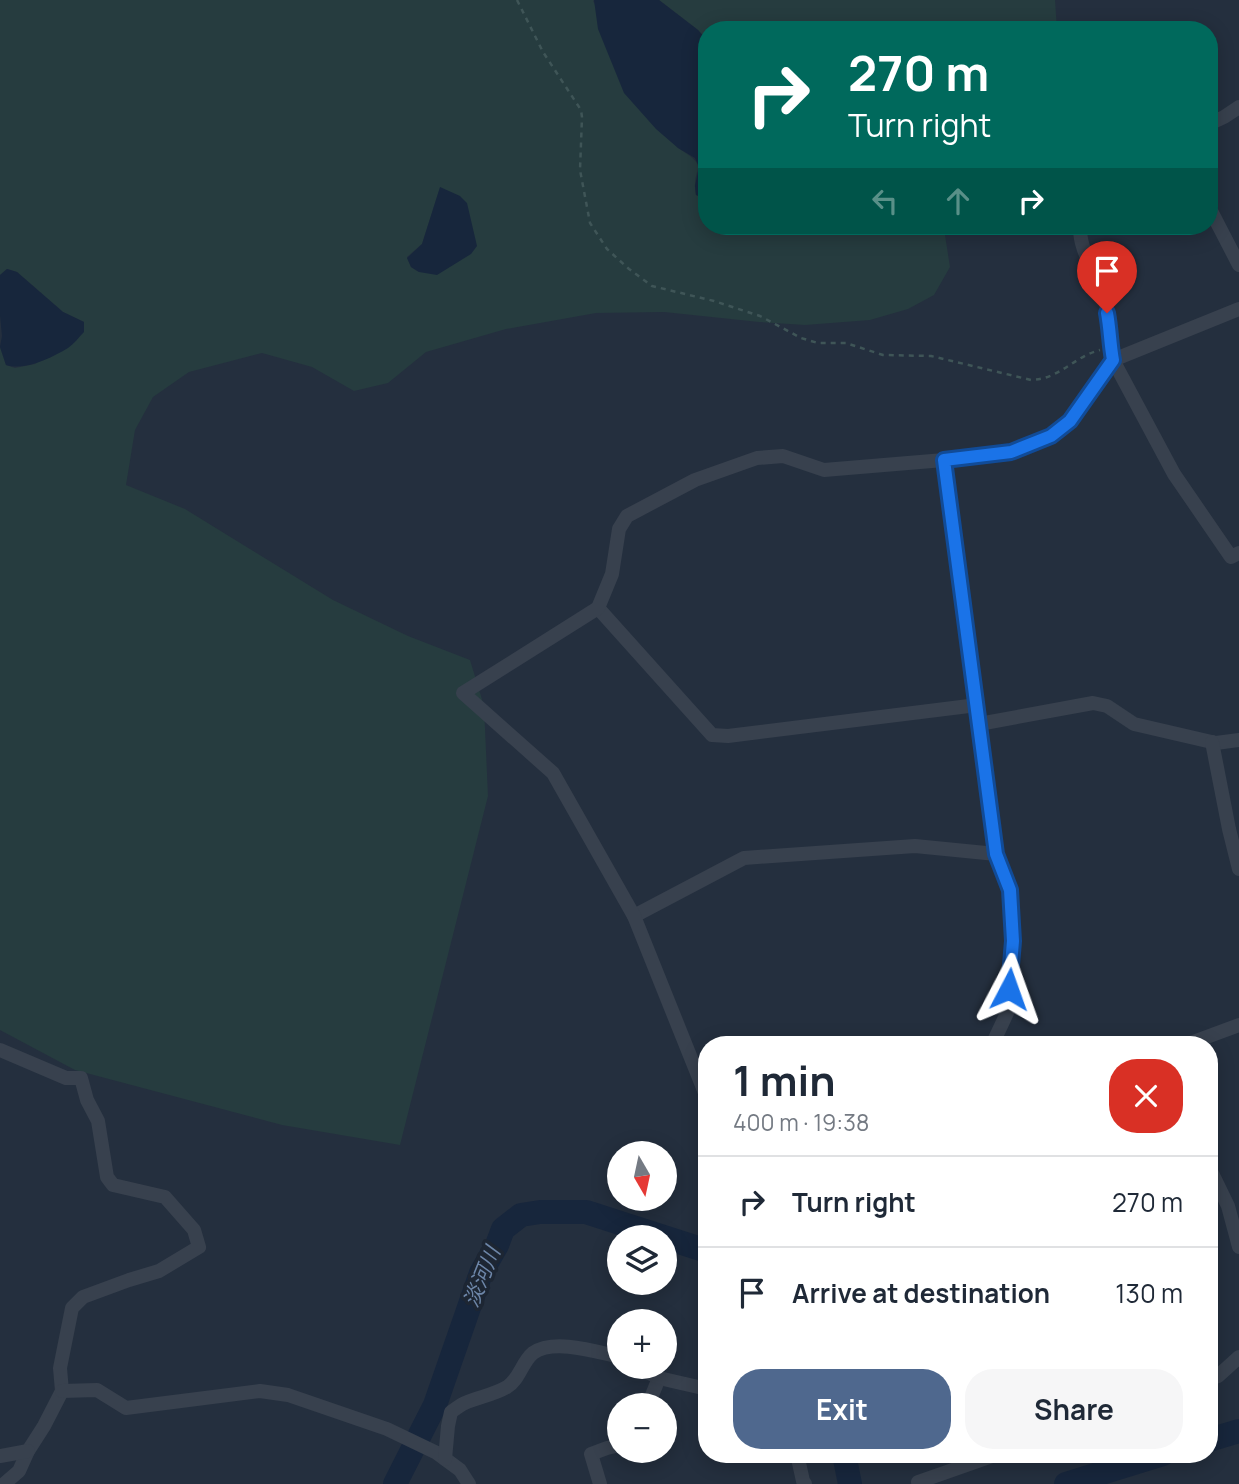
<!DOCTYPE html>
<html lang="en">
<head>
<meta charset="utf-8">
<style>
  :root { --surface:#fff; --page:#f6f6f7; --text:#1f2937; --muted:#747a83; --line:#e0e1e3; --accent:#4f688e }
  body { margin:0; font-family:Manrope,"Noto Sans JP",sans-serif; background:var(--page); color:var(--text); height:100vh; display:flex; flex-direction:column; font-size:26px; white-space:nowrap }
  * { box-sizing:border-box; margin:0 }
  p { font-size:23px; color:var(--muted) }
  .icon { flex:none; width:38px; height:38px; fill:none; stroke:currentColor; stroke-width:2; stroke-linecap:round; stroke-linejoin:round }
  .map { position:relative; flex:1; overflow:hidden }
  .sheet { position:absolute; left:698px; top:1036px; width:520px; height:427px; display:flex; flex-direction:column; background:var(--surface); border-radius:28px; box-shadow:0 4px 18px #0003 }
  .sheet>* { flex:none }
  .guide { position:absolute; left:698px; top:21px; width:520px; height:214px; border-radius:28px; box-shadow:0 4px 18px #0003; background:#00695c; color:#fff; overflow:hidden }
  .needle { width:46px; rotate:171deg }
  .controls { position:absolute; left:607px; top:1141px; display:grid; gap:14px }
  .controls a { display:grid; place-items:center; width:70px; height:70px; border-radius:50%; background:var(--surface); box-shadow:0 4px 18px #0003; font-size:35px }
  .pin { position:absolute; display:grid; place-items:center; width:60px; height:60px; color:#fff; margin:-72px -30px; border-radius:50% 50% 50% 0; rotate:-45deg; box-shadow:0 0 7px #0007 }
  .pin .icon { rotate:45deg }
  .me { position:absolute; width:77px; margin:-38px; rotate:4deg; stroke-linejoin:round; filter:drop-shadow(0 0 5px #0008) }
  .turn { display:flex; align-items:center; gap:24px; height:147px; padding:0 35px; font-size:32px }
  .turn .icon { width:91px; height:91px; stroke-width:2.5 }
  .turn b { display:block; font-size:49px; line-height:60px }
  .lanes { display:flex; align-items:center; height:66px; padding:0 35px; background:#0003; justify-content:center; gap:35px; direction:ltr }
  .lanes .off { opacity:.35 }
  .round { display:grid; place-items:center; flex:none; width:74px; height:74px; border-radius:28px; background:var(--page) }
  .summary { display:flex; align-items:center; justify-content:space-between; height:119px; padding:0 35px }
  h1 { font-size:42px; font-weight:700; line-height:52px }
  .action { display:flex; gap:14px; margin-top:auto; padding:14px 35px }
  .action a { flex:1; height:80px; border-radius:28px; background:var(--accent); color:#fff; font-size:28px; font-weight:700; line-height:80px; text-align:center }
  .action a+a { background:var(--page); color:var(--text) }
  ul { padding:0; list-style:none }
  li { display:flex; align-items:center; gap:21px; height:91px; padding:0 35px; border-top:2px solid var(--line) }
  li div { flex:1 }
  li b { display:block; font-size:26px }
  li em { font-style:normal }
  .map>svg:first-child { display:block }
  .green { fill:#263c3f; fill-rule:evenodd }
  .water { fill:#17263c }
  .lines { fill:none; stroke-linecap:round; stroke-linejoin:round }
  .river { stroke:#17263c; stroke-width:24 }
  .path { stroke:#3f5557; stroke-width:2.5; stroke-dasharray:5 5; stroke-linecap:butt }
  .minor { stroke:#38414e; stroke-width:14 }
  .route-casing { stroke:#114b97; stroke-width:18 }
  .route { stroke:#1a73e8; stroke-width:12 }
  .labels { text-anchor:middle; stroke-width:7; stroke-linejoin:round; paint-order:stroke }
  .water-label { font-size:21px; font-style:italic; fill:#6d86a8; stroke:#1d2633 }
</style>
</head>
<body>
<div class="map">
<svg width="1239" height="1484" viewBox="0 0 1239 1484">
  <rect width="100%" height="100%" fill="#242f3e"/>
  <g class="green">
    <path d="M0,0H594L593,1L678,148C713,169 690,166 696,195L707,199V226H926L945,235L950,267L934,295L908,309L870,320L805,325L759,322L664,312L596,313L506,329L426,352L388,383L354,391L312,367L262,353L189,372L153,397L135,430L126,485L185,509L333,600L408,636L470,660L484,706L488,796L400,1145L282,1125L75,1070L0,1030V347L6,365L15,368L35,364L84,322L63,312L17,272L7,269L0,275ZM440,188L419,272L411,267L407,257L422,244Z"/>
    <polygon points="659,0 1055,0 1057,30 707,30 707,40 698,30"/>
  </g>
  <g class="water">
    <polygon points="594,0 659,0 698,30 707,40 707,199 696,195 695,186 699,167 695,158 678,148 656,129 624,93 598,29"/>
    <polygon points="440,187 460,196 467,203 477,246 471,254 437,275 419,272 411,267 407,258 422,244"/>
    <path d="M7,269L17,272L63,312L84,322V332C79,337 74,344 68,348C51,358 26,371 6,365L0,347L2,336L0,315V275Z"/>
  </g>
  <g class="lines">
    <g class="river">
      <polyline points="1209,1440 1239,1431"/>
      <polyline points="844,1454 850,1484"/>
      <polyline points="395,1484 435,1405 481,1273 497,1245 503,1229 521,1215 540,1212 586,1212 707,1251"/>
      <polyline points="1066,1484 1163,1454"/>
    </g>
    <path class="path" d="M517,0L543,52L581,110L582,117L580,170L590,223L607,249L629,269L652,286L714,301L760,316L801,338L818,343H846L883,355L931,356L1031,380C1060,379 1073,357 1100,350"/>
    <g class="minor">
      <polyline points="1209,124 1224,117 1239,107"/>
      <polyline points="1209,207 1239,265"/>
      <path d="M1080,226C1079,253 1098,273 1105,299C1110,320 1109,340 1113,360L1174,474L1231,557L1239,553"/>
      <polyline points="944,460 996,854 1010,890 1013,941 1007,1013 992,1045"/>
      <polyline points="598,608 712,735 728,736 977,705"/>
      <polyline points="979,724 1093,703 1107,706 1134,724 1216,743 1239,740"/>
      <polyline points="1212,742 1229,829 1239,869"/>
      <polyline points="634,916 744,858 915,846 996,854"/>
      <polyline points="1185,1045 1239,1025"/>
      <polyline points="0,1050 66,1078 81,1078 87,1100 98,1121 107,1177 113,1185 165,1197 194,1230 199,1247 159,1271 129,1280 83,1297 72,1308 60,1368 62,1391 44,1426 28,1451 19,1471 4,1484"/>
      <polyline points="707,1098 634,916 553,773 463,693 598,608 612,574 619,529 627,516 695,480 757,458 783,456 824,470 944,460 1011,452 1051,436 1070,421 1113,360 1239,309"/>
      <polyline points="1209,1167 1228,1206 1239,1247"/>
      <polyline points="638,1367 659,1378 707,1389"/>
      <polyline points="1209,1379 1218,1376 1239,1357"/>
      <polyline points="62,1391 97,1390 126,1408 260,1391 288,1395 387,1429 437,1453 460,1470 469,1484"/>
      <polyline points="648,1405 659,1378"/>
      <polyline points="797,1454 803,1481 805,1484"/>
      <polyline points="0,1456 28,1451"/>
      <path d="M445,1459L448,1426L451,1412C456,1409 460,1405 465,1403C478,1397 494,1395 507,1387C519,1380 522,1362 533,1353C554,1338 597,1352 620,1357"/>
      <polyline points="918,1482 998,1454"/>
      <polyline points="600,1484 591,1454 607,1448 620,1445"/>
    </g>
  </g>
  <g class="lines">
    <defs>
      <path id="route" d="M1009,989L1013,941L1010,890L996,854L944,460L1011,452L1051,436L1070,421L1113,360C1110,344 1110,329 1107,313"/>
    </defs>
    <use href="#route" class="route-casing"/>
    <use href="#route" class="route"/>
  </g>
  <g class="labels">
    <g class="water-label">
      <text transform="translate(482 1277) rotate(-68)" y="7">淡河川</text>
    </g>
  </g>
</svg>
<div class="controls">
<a><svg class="needle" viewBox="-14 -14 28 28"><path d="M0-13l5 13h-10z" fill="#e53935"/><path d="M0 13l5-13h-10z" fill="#747a83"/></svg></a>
<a><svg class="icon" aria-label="layers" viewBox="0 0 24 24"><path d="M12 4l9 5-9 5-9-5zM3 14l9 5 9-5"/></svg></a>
<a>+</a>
<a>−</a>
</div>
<div class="pin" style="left:1107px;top:313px;background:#d93025"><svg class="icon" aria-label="arrive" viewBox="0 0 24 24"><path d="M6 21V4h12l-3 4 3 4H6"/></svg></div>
<svg class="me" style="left:1009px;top:989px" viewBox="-20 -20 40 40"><path d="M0-17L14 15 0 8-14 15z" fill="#1a73e8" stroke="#fff" stroke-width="4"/></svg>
<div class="guide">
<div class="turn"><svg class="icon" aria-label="right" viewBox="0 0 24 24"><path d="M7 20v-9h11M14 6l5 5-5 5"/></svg><div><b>270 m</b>Turn right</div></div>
<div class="lanes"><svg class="icon off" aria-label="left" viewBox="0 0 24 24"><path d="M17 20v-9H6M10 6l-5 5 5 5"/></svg><svg class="icon off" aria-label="ahead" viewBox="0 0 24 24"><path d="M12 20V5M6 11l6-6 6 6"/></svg><svg class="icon" aria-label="right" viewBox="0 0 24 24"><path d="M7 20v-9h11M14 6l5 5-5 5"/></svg></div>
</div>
<section class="sheet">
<div class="summary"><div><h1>1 min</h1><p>400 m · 19:38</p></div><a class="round" style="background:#d93025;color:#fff"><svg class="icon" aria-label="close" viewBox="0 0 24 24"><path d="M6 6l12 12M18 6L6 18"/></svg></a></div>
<ul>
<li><svg class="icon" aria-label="right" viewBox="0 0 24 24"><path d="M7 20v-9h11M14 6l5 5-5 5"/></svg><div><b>Turn right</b></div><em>270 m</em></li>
<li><svg class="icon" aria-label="arrive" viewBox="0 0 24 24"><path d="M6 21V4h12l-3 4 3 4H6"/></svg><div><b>Arrive at destination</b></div><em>130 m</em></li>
</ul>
<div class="action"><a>Exit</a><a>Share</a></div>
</section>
</div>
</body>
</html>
